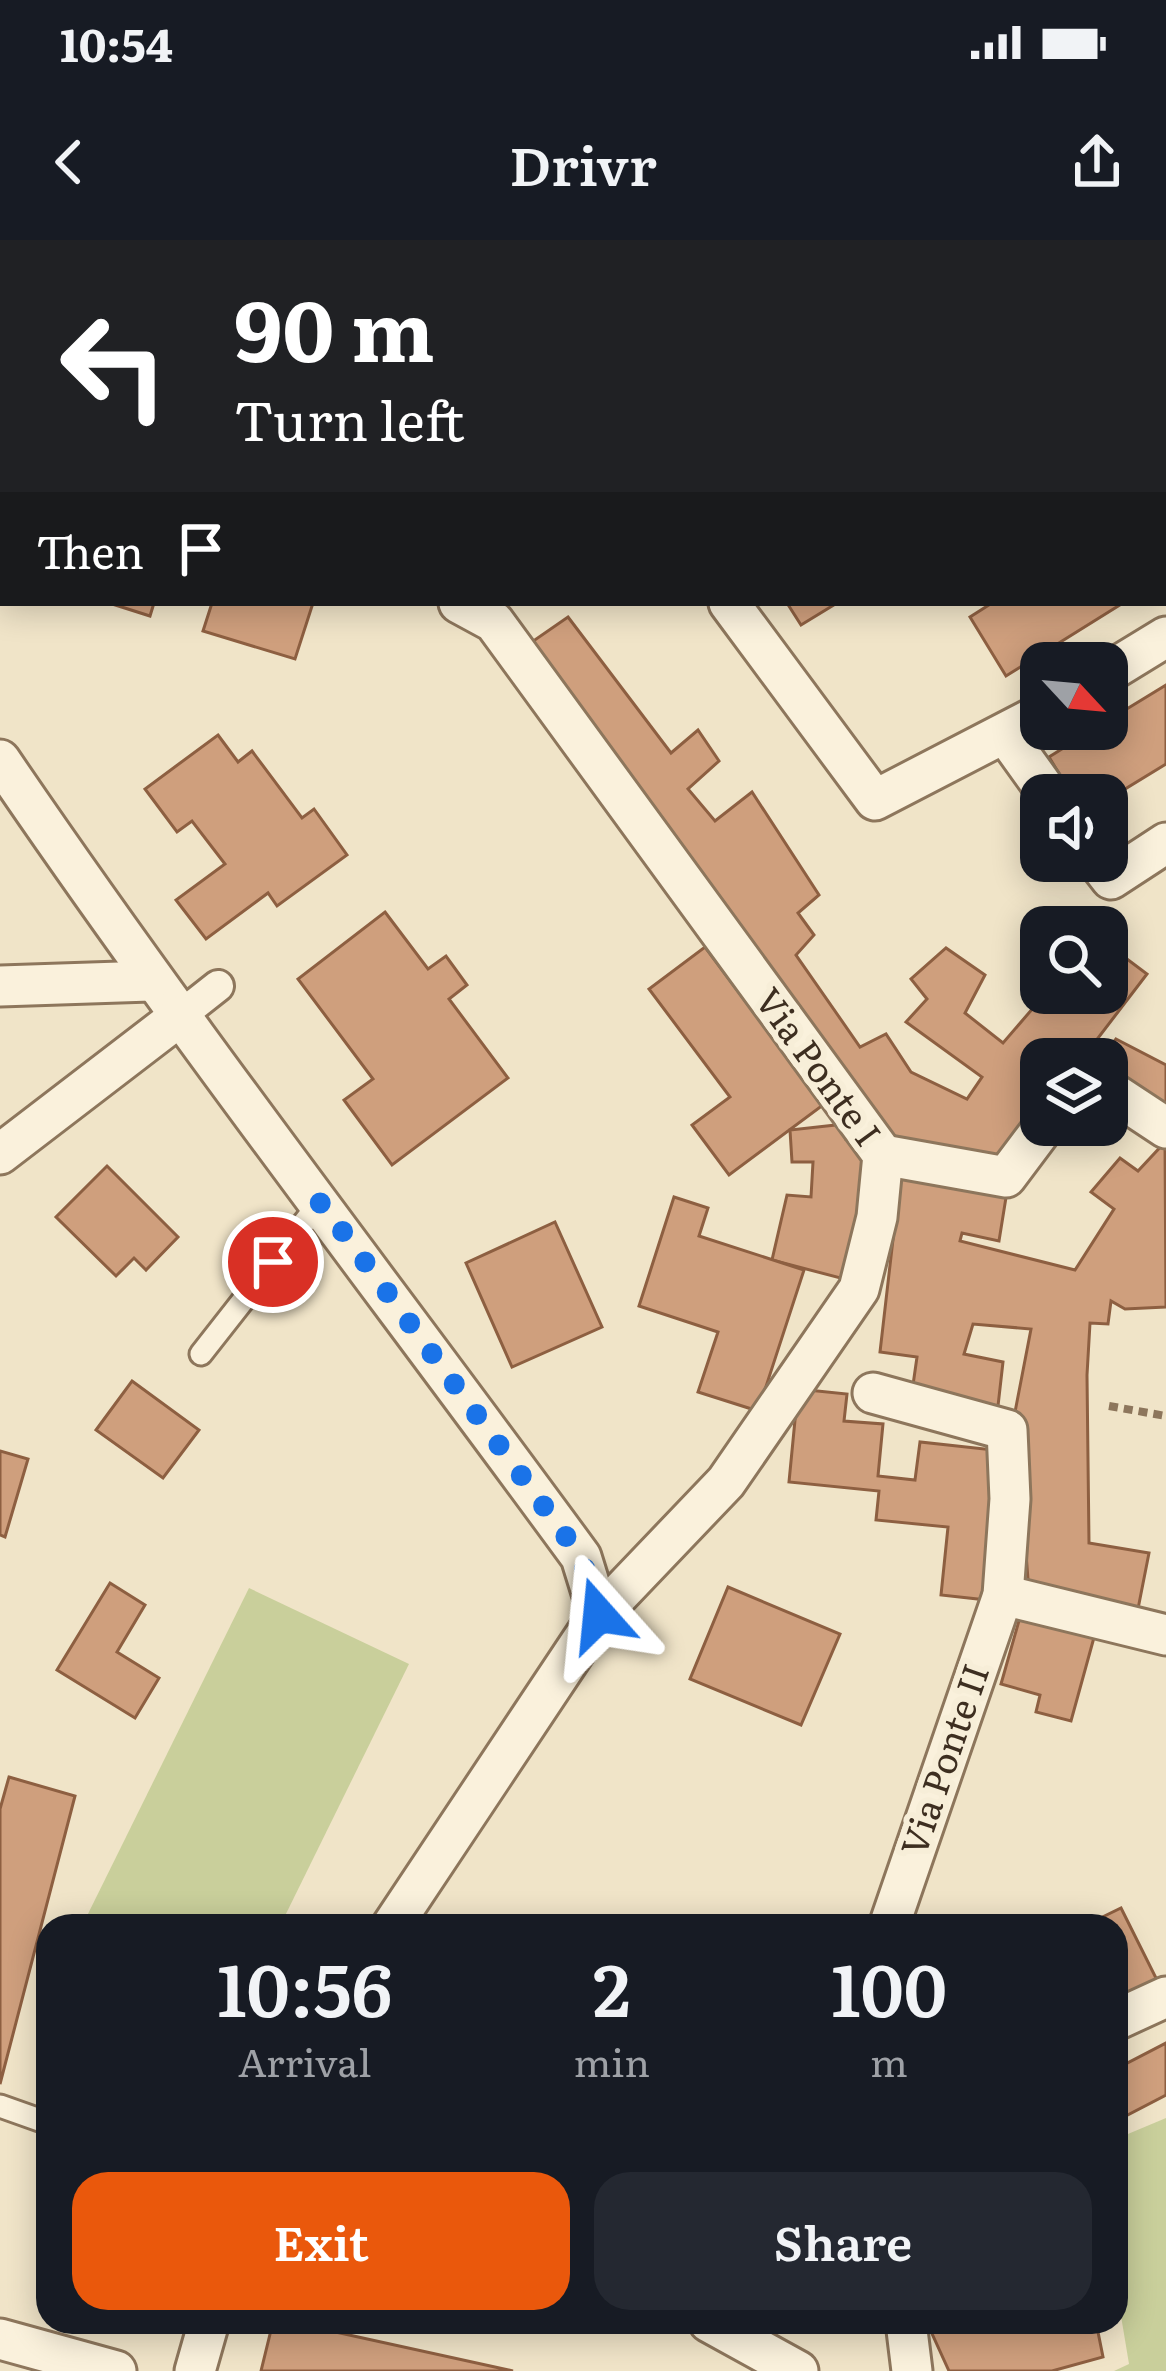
<!DOCTYPE html>
<html lang="en">
<head>
<meta charset="utf-8">
<style>
  :root { --surface:#171b24; --page:#242831; --text:#f1f3f6; --muted:#9ea1a6; --accent:#ea580c }
  body { margin:0; font-family:Literata,serif; background:var(--page); color:var(--text); height:100vh; display:flex; flex-direction:column; font-size:45px; white-space:nowrap }
  * { box-sizing:border-box; margin:0 }
  p { font-size:39px; color:var(--muted) }
  .icon { flex:none; width:66px; height:66px; fill:none; stroke:currentColor; stroke-width:2; stroke-linecap:round; stroke-linejoin:round }
  .map { position:relative; flex:1; overflow:hidden }
  .panel { position:absolute; left:36px; top:1674px; width:1092px; height:420px; display:flex; flex-direction:column; background:var(--surface); border-radius:36px; box-shadow:0 6px 30px #0003 }
  .panel>* { flex:none }
  .banner { position:absolute; left:0px; top:0px; width:1167px; height:366px; box-shadow:0 6px 30px #0003; background:#202124; color:#fff; overflow:hidden }
  .needle { width:78px; rotate:116deg }
  .fabs { position:absolute; left:1020px; top:402px; display:grid; gap:24px }
  .fabs a { display:grid; place-items:center; width:108px; height:108px; border-radius:24px; background:var(--surface); box-shadow:0 6px 30px #0003; font-size:60px }
  .pin { position:absolute; display:grid; place-items:center; width:102px; height:102px; color:#fff; margin:-51px; border:6px solid #fff; border-radius:50%; box-shadow:0 3px 12px #0007 }
  .me { position:absolute; width:132px; margin:-66px; rotate:342deg; stroke-linejoin:round; filter:drop-shadow(0 0 9px #0008) }
  .turn { display:flex; align-items:center; gap:42px; height:252px; padding:0 36px; font-size:54px }
  .turn .icon { width:156px; height:156px; stroke-width:2.5 }
  .turn b { display:block; font-size:84px; line-height:102px }
  .then { display:flex; align-items:center; height:114px; padding:0 36px; background:#0003; gap:24px; font-size:45px }
  .eta { display:flex; justify-content:space-evenly; align-items:center; height:204px; text-align:center }
  .eta b { font-size:72px; font-weight:600; line-height:84px }
  .action { display:flex; gap:24px; margin-top:auto; padding:24px 36px }
  .action a { flex:1; height:138px; border-radius:36px; background:var(--accent); color:#fff; font-size:48px; font-weight:600; line-height:138px; text-align:center }
  .action a+a { background:var(--page); color:var(--text) }
  .status { display:flex; justify-content:space-between; align-items:center; height:84px; padding:0 60px; background:var(--surface); direction:ltr }
  .status svg { height:33px; fill:currentColor }
  header { display:flex; justify-content:space-between; align-items:center; height:156px; padding:0 36px; background:var(--surface); font-size:54px; font-weight:600 }
  .map>svg:first-child { display:block }
  .green { fill:#c9cf9b }
  .building { fill:#cf9f7d; stroke:#8d5f41; stroke-width:3 }
  .lines { fill:none; stroke-linecap:round; stroke-linejoin:round }
  .service-casing { stroke:#8d765c; stroke-width:27 }
  .pedestrian-casing { stroke:#8d765c; stroke-width:36 }
  .minor-casing { stroke:#8d765c; stroke-width:45 }
  .path { stroke:#8d765c; stroke-width:8; stroke-dasharray:9 6; stroke-linecap:butt }
  .service { stroke:#faf1dc; stroke-width:21 }
  .pedestrian { stroke:#faf1dc; stroke-width:30 }
  .minor { stroke:#faf1dc; stroke-width:39 }
  .route { stroke:#1a73e8; stroke-width:21; stroke-dasharray:0 37.8 }
  .labels { text-anchor:middle; stroke-width:12; stroke-linejoin:round; paint-order:stroke }
  .street-label { font-size:36px; fill:#3d2e20; stroke:#f7eed8 }
</style>
</head>
<body>
<div class="status"><b>10:54</b><svg viewBox="0 0 49 12"><path d="M0 12V9h3v3zM5 12V6h3v6zM10 12V3h3v9zM15 12V0h3v12zM26 1h20v11H26zM47 4h2v5h-2z"/></svg></div>
<header><svg class="icon" aria-label="back" viewBox="0 0 24 24"><path d="M15 5l-7 7 7 7"/></svg>Drivr<svg class="icon" aria-label="share" viewBox="0 0 24 24"><path d="M12 15V3M7 8l5-5 5 5M5 13v7h14v-7"/></svg></header>
<div class="map">
<svg width="1166" height="2131" viewBox="0 0 1166 2131">
  <rect width="100%" height="100%" fill="#f0e4c8"/>
  <g class="green">
    <polygon points="249,1348 409,1424 280,1686 82,1686"/>
    <polygon points="1166,1878 1166,2131 1114,2131 1129,2124 1116,2046 1116,1899"/>
  </g>
  <g class="building">
    <polygon points="523,0 644,0 647,3 521,3"/>
    <polygon points="749,0 799,0 800,3 744,3"/>
    <polygon points="0,68 3,72 3,194 0,190"/>
    <polygon points="109,363 154,363 150,376"/>
    <polygon points="212,363 313,363 295,419 203,391"/>
    <polygon points="787,363 837,363 801,385"/>
    <polygon points="992,363 1123,363 1006,436 970,377"/>
    <polygon points="568,377 671,513 698,490 719,521 688,549 715,581 752,552 819,655 798,673 814,695 796,715 860,807 886,794 911,832 967,859 982,837 906,782 927,759 911,739 946,708 985,735 965,773 1003,803 1046,753 1107,753 1107,704 1147,734 1082,819 1041,819 1041,873 998,930 877,897 526,406"/>
    <polygon points="1166,445 1166,524 1107,560 1107,555 1072,555 1049,517 1094,489 1107,489 1107,481"/>
    <polygon points="218,495 238,522 252,511 302,578 314,569 347,615 277,666 268,653 206,699 176,660 225,624 192,581 177,592 145,549"/>
    <polygon points="385,672 428,729 446,716 467,745 449,759 508,838 392,925 344,860 373,839 298,739"/>
    <polygon points="705,707 823,865 729,935 692,885 730,857 649,749"/>
    <polygon points="1116,799 1166,825 1166,880 1107,844 1107,819 1101,819"/>
    <polygon points="845,884 846,899 856,898 868,928 848,1040 772,1020 787,955 811,957 813,922 792,922 790,890"/>
    <polygon points="1165,902 1166,1067 1125,1069 1111,1061 1108,1084 1090,1083 1087,1135 1089,1303 1149,1313 1136,1379 1029,1352 1015,1172 1031,1089 973,1084 964,1114 1003,1122 998,1166 912,1152 917,1117 880,1112 901,930 1008,945 999,1001 962,993 960,1001 1075,1030 1114,969 1091,952 1120,918 1138,931"/>
    <polygon points="107,926 178,997 146,1030 134,1018 116,1036 56,977"/>
    <polygon points="674,957 708,968 699,996 804,1030 758,1171 698,1152 718,1092 639,1066"/>
    <polygon points="555,982 602,1087 512,1127 466,1023"/>
    <polygon points="132,1141 199,1190 163,1238 96,1190"/>
    <polygon points="798,1149 847,1154 844,1181 883,1184 878,1236 915,1240 920,1202 1003,1211 987,1360 941,1355 948,1287 876,1280 879,1251 789,1242"/>
    <polygon points="0,1211 28,1219 5,1297 0,1295"/>
    <polygon points="110,1343 145,1365 117,1412 159,1438 135,1478 57,1430"/>
    <polygon points="728,1347 840,1394 801,1485 690,1439"/>
    <polygon points="1024,1363 1098,1383 1071,1481 1036,1472 1040,1455 1001,1444"/>
    <polygon points="9,1537 75,1556 0,1844 0,1569"/>
    <polygon points="1121,1668 1159,1744 1116,1765 1116,1686 1084,1686"/>
    <polygon points="908,1674 939,1686 904,1686"/>
    <polygon points="1166,1803 1166,1855 1116,1881 1116,1829"/>
    <polygon points="273,2082 290,2082 513,2131 261,2131"/>
    <polygon points="941,2082 1096,2082 1103,2117 1052,2131 949,2131 929,2087"/>
  </g>
  <g class="lines">
    <defs>
      <g id="service">
        <polyline points="201,1114 321,961"/>
        <polyline points="0,1866 48,1883"/>
      </g>
      <polyline id="pedestrian" points="180,776 218,746"/>
      <g id="minor">
        <polyline points="473,3 476,0"/>
        <polyline points="1003,3 1006,0"/>
        <polyline points="0,285 3,283"/>
        <polyline points="459,363 494,382 883,915 877,977 859,1049 726,1242 599,1375"/>
        <polyline points="729,363 875,560 1041,474"/>
        <polyline points="1107,433 1166,397"/>
        <polyline points="1006,495 1049,555"/>
        <path d="M0,520C185,792 387,1052 581,1317L599,1375L392,1686"/>
        <polyline points="1097,621 1111,639 1166,603"/>
        <polyline points="0,746 150,741"/>
        <polyline points="1107,849 1166,888"/>
        <polyline points="0,914 180,776"/>
        <polyline points="883,915 1006,937 1045,885"/>
        <polyline points="873,1153 1007,1190 1010,1259 1003,1355 889,1686"/>
        <polyline points="1003,1355 1166,1395"/>
        <polyline points="1116,1780 1166,1757"/>
        <polyline points="709,2082 798,2131"/>
        <polyline points="906,2082 912,2131"/>
        <polyline points="0,2099 116,2131"/>
        <polyline points="195,2131 209,2082"/>
      </g>
    </defs>
    <use href="#service" class="service-casing"/>
    <use href="#pedestrian" class="pedestrian-casing"/>
    <use href="#minor" class="minor-casing"/>
    <polyline class="path" points="1109,1166 1166,1176"/>
    <use href="#service" class="service"/>
    <use href="#pedestrian" class="pedestrian"/>
    <use href="#minor" class="minor"/>
  </g>
  <g class="lines">
    <polyline class="route" points="273,1022 321,962 581,1317 599,1375"/>
  </g>
  <g class="labels">
    <g class="street-label">
      <text transform="translate(818 827) rotate(54)" y="13">Via Ponte I</text>
      <text transform="translate(945 1520) rotate(-71)" y="13">Via Ponte II</text>
    </g>
  </g>
</svg>
<div class="fabs">
<a><svg class="needle" viewBox="-14 -14 28 28"><path d="M0-13l5 13h-10z" fill="#e53935"/><path d="M0 13l5-13h-10z" fill="#9ea1a6"/></svg></a>
<a><svg class="icon" aria-label="sound" viewBox="0 0 24 24"><path d="M4 9h4l5-4v14l-5-4H4zM17 9q2 3 0 6"/></svg></a>
<a><svg class="icon" aria-label="search" viewBox="0 0 24 24"><circle cx="10" cy="10" r="6"/><path d="M15 15l6 6"/></svg></a>
<a><svg class="icon" aria-label="layers" viewBox="0 0 24 24"><path d="M12 4l9 5-9 5-9-5zM3 14l9 5 9-5"/></svg></a>
</div>
<div class="pin" style="left:273px;top:1022px;background:#d93025"><svg class="icon" aria-label="arrive" viewBox="0 0 24 24"><path d="M6 21V4h12l-3 4 3 4H6"/></svg></div>
<svg class="me" style="left:599px;top:1375px" viewBox="-20 -20 40 40"><path d="M0-17L14 15 0 8-14 15z" fill="#1a73e8" stroke="#fff" stroke-width="4"/></svg>
<div class="banner">
<div class="turn"><svg class="icon" aria-label="left" viewBox="0 0 24 24"><path d="M17 20v-9H6M10 6l-5 5 5 5"/></svg><div><b>90 m</b>Turn left</div></div>
<div class="then">Then<svg class="icon" aria-label="arrive" viewBox="0 0 24 24"><path d="M6 21V4h12l-3 4 3 4H6"/></svg></div>
</div>
<section class="panel">
<div class="eta">
<div><b>10:56</b><p>Arrival</p></div>
<div><b>2</b><p>min</p></div>
<div><b>100</b><p>m</p></div>
</div>
<div class="action"><a>Exit</a><a>Share</a></div>
</section>
</div>
</body>
</html>
